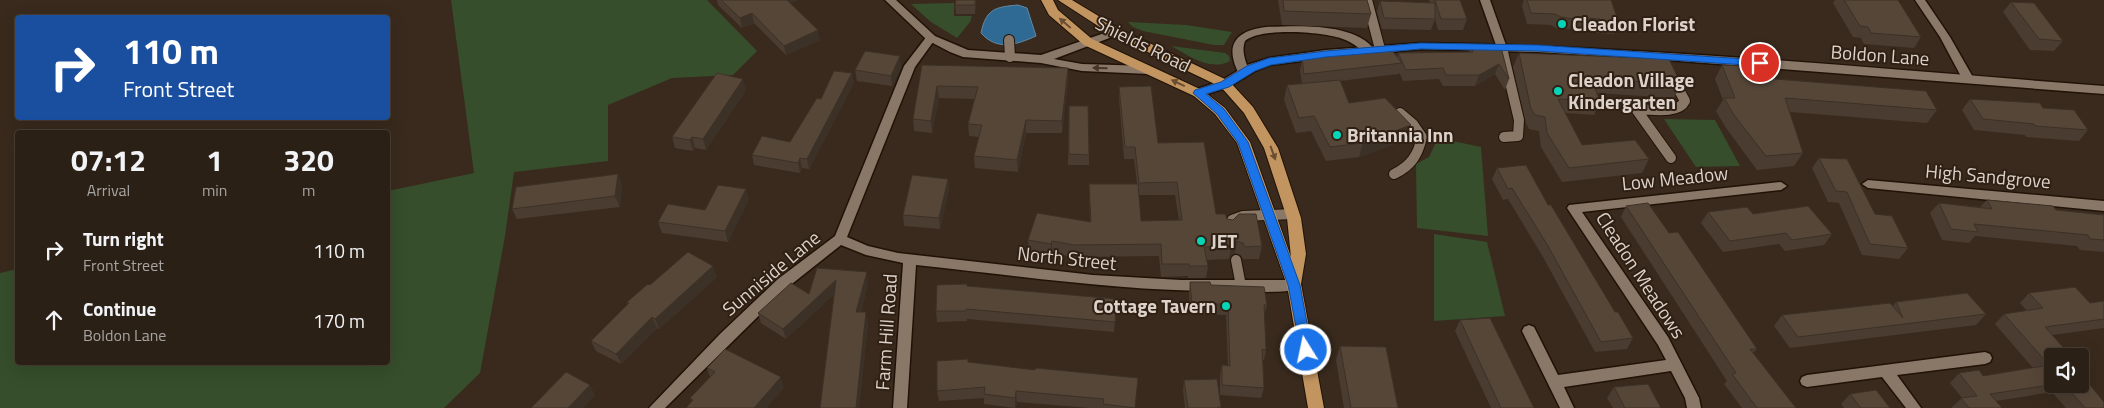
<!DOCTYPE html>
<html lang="en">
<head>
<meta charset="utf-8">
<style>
  :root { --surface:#2b2016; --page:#372d23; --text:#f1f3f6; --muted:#a6a3a1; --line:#473e35 }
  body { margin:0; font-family:"Titillium Web",sans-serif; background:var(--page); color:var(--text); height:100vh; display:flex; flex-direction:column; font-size:19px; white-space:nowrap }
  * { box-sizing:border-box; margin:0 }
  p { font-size:16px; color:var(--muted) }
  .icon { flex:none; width:28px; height:28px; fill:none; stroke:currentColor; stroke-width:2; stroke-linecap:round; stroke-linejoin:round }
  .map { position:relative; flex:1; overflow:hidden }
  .panel { position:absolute; left:15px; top:130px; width:375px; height:235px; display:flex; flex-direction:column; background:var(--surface); border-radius:5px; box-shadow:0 5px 20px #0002,0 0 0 1px var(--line) }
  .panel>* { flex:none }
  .top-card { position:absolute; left:15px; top:15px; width:375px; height:105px; border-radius:5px; box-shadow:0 5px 20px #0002,0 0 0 1px var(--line); background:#1a4fa0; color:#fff; overflow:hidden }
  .buttons { position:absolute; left:2044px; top:348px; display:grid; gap:10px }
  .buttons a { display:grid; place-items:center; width:45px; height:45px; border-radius:5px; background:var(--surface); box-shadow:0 5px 20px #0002,0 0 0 1px var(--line); font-size:25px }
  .pin { position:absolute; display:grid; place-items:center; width:42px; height:42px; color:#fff; margin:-21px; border:2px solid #fff; border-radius:50%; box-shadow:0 1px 5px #0007 }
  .me { position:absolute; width:55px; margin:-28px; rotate:350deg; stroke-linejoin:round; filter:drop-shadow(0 0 4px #0008) }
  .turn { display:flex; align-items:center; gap:18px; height:105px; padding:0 25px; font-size:22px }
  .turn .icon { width:65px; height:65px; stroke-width:2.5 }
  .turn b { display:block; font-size:35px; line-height:42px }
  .eta { display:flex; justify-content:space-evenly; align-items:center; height:85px; text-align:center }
  .eta b { font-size:30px; font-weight:700; line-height:35px }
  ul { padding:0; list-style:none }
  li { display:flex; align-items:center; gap:15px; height:70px; padding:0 25px }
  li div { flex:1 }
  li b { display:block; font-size:19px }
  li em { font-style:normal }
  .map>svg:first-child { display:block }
  .green { fill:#364e2b }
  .water { fill:#2e6a93; stroke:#6289a4 }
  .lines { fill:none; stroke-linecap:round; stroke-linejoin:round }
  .service-casing { stroke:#201206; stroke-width:12 }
  .minor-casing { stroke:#201206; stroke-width:3 }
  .tertiary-casing { stroke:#201206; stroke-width:3 }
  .trunk-casing { stroke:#201206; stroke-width:2 }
  .service { stroke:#897768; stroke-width:10 }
  .minor { fill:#897768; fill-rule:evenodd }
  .tertiary { fill:#897768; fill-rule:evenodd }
  .trunk { fill:#c2945f; fill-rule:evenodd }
  .wall { fill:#4a3c30; fill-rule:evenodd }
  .shaded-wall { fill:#3c3127 }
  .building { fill:#564638; stroke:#3c3127 }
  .oneway { fill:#6a4e31 }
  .oneway2 { fill:#463628 }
  .route { fill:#1a73e8; stroke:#114b97 }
  .poi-dot { fill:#05d5b6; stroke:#2f2013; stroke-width:2 }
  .labels { text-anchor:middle; stroke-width:4; stroke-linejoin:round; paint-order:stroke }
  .poi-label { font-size:19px; font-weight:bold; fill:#dcd2ca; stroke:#2f2013; text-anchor:start }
  .street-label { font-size:19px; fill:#dcd2ca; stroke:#2f2013 }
</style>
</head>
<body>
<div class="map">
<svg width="2104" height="408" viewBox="0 0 2104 408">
  <rect width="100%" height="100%" fill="#392a1d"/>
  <g class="green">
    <polygon points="451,0 707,0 757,51 733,75 672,78 608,105 608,161 514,172 505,236 480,373 444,408 0,408 0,273 17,269 18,362 388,362 388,191 474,173"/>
    <polygon points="954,3 954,16 972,16 970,22 957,38 931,22 911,4"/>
    <polygon points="1128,22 1186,25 1232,32 1224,45 1214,45 1143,31 1133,27"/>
    <path d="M1171,46L1225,53L1229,56L1230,61C1210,72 1188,55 1171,46Z"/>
    <polygon points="1664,119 1715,120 1740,166 1696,167"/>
    <polygon points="1438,138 1481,147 1488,236 1417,228 1416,164 1429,157"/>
    <polygon points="1434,234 1487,242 1505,316 1434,321"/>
  </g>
  <path class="water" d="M1018,5L1027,8L1036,36C1016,45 997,51 981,33C986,9 995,7 1018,5Z"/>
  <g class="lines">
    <defs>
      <g id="service">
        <polyline points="1367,0 1380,49"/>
        <polyline points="1009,40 1010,57"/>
        <polyline points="1502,48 1519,120 1518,136 1504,137"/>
        <path d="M1671,158L1636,109C1649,109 1678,115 1685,101L1672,77"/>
        <path d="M1394,174C1411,166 1418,155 1422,137L1413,124L1400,113"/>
        <polyline points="1230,226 1232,220 1243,216 1293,214"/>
        <polyline points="1236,260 1241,286"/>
      </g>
      <g id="minor">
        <polygon points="1480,0 1490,0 1507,48 1506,50 1502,52 1497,48"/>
        <polygon points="1915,0 1925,0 1950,37 1974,79 1972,82 1964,82 1940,37"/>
        <path d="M1266,27C1297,26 1354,22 1375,50L1370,54C1361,51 1353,42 1343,39C1324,32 1261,27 1245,41C1241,52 1246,62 1250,73L1244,77L1240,76C1224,46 1234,31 1266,27Z"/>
        <path d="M931,35L936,38L915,67L847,237L868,246L898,253L1093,275L1181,280H1294L1299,281L1301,285L1299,289C1281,294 1250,291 1230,291C1124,292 1022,276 916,265L907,408H893L903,263L866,255L841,245L788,287L665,408H649L720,334L778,279L835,236L904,66L927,36Z"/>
        <polygon points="1868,180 2104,201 2104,211 1868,188 1862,184"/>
        <polygon points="1781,182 1787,186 1781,190 1582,212 1668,337 1699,398 1701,408 1687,408 1685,398 1671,371 1564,387 1574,408 1560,408 1522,331 1524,327 1529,325 1534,327 1558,375 1666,360 1658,345 1569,211 1567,208 1569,205"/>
        <polygon points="1985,352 1990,354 1992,358 1990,362 1985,364 1897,375 1921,408 1906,408 1882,377 1807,387 1802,385 1800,381 1802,377 1807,375"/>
      </g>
      <g id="tertiary">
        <polygon points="885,0 896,0 935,36 968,50 1041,55 1116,29 1120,30 1121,32 1120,34 1054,59 1082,64 1149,66 1155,70 1149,74 1082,71 1041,63 963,57 950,52 927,40"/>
        <path d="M1421,43C1649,46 1877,69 2104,86V94L1653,59L1538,52L1421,49L1326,58L1270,65L1255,71L1229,87L1198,97L1192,93L1194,90L1221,81L1247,65L1269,58L1326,50Z"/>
      </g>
      <polygon id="trunk" points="1041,0 1053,0 1058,10 1092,39 1202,90 1225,108 1250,142 1291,257 1287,218 1264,148 1244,113 1221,87 1112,35 1058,0 1072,0 1120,29 1229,81 1253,107 1278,148 1301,218 1306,254 1301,284 1324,408 1308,408 1287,285 1237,143 1215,114 1194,96 1084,45 1049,15"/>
    </defs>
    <use href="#service" class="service-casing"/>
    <use href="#minor" class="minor-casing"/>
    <use href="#tertiary" class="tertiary-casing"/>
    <use href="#trunk" class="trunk-casing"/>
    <use href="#service" class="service"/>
    <use href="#minor" class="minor"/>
    <use href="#tertiary" class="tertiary"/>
    <use href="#trunk" class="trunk"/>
  </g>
  <g class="wall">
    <polygon points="717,0 798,0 791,3 820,40 786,55 754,23 742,28 718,5"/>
    <polygon points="976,0 975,14 956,14 955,5"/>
    <polygon points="1278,0 1367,0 1371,14 1367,28 1282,25"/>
    <polygon points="1429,0 1460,0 1467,19 1463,30 1438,30 1435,19 1431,30 1382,29 1377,12 1380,1 1430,3"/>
    <polygon points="1524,0 1611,0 1619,23 1614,34 1597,33 1595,29 1571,28 1569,29 1556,28 1551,25 1527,24 1522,6"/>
    <polygon points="1835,0 1898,0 1921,37 1914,48 1864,44 1861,38 1853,37 1833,3"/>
    <polygon points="2011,2 2063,41 2054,51 2030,50 2003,12"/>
    <polygon points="1471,46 1501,47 1509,79 1505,90 1495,74 1475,86 1443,86 1439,79 1403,81 1399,72 1399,74 1340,81 1349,103 1406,140 1359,157 1326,161 1311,131 1296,133 1284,100 1287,85 1302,84 1300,70 1302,59 1397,57 1398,53 1469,52"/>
    <polygon points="1519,53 1681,84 1674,98 1597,93 1600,101 1594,115 1565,113 1582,145 1649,159 1642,173 1562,182 1541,147 1539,131 1529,129 1526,123 1513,67"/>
    <polygon points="922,65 1068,68 1068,80 1062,133 1026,133 1018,172 975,168 974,156 979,137 969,136 968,124 974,99 939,98 932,133 914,131 913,119"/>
    <polygon points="1722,65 1775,79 1937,110 1927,123 1790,112 1803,153 1794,166 1757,170 1726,128 1716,111 1723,100 1715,79"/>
    <polygon points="901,67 892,86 857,81 855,70"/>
    <polygon points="854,83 809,169 802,168 800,173 754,165 752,155 790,142 821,99"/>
    <path d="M1119,87L1158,143L1216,214L1227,219L1262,246L1259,259H1243L1241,255L1235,253L1231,255L1229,259L1206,260L1208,266L1206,278H1188V276L1161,277L1159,256L1074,257L1052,253L1051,257L1029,253L1028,240L1090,222L1089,184H1137L1134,159H1124L1119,99ZM1139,195H1175L1179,220L1141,221Z"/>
    <polygon points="746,90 706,150 695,148 693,151 675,148 672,137"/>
    <polygon points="1970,99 2043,108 2088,130 2079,141 2026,137 2025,135 1974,130 1962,110"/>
    <polygon points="1069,106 1089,155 1089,165 1068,165"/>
    <polygon points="1819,158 1908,248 1899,259 1862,255 1839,203 1828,202 1812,168"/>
    <polygon points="1497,168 1548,205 1615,312 1633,338 1627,349 1595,352 1543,257 1508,199 1503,200 1492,179"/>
    <polygon points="618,174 622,185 620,207 517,219 512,209"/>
    <polygon points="948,179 949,189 940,229 904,226 903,215"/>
    <polygon points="749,199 728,242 662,233 658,222 705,210"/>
    <polygon points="1987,200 2056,210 2104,215 2104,252 2080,250 2077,246 1975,236 1969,243 1942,240 1930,213 1939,203 1980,207"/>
    <polygon points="1626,206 1669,233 1757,349 1753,353 1796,408 1742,408 1724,384 1727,381 1621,217"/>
    <polygon points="1708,212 1753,214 1832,234 1824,245 1785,251 1779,244 1723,252 1701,223"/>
    <polygon points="717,277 659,329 657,328 621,364 596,351 591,341 628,305 627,302 650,285"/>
    <polygon points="1190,282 1211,285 1267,305 1264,315 1266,350 1264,360 1263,360 1264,388 1261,398 1220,395 1220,376 1222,365 1228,366 1226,315 1190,314 1189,292"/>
    <polygon points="868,283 861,312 868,323 859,408 820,408 834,294 786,339 761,323 758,313 809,294"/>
    <polygon points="967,286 1117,299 1114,332 967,319 967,321 937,322 936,311"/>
    <polygon points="2029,293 2090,303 2104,301 2104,328 2052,335 2052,384 2080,384 2104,408 2066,408 2052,392 1996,401 2002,408 1952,408 1952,407 1962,398 1950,383 1959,373 1983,376 2033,368 1995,324 2004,314 2027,311 2020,303"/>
    <polygon points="1896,302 1986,314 1976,325 1790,348 1774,326 1782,315 1893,306"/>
    <polygon points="1460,320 1534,408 1491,408 1455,331"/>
    <polygon points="1340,346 1398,408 1344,408 1336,360"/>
    <polygon points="968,362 1135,408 1090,408 1017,402 1015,408 984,404 984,398 939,401 937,391"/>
    <polygon points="707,368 784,388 766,408 686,408 692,401 690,398 710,377"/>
    <polygon points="1184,380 1221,407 1221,408 1185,408 1183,390"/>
    <polygon points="1614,387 1661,408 1613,408 1607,398"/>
    <polygon points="1850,394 1890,408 1844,408 1841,404"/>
  </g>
  <g class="shaded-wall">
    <polygon points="784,0 798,0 785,6"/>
    <polygon points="752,13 754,23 742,28 740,18"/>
    <polygon points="1576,17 1571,28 1569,29 1574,19"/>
    <polygon points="818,30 820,40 786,55 784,46"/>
    <polygon points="900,56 901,67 892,86 891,76"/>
    <polygon points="1499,64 1495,74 1475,86 1479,75"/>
    <polygon points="1068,68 1068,80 1062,133 1062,121"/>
    <polygon points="852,73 854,83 809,169 807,159"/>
    <polygon points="743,79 746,90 706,150 703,139"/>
    <polygon points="937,86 939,98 932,133 931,121"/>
    <polygon points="1026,120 1026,133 1018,172 1017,160"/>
    <polygon points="1411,125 1406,140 1359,157 1363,143"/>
    <polygon points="692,137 695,148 693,151 690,140"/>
    <polygon points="800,158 802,168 800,173 798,163"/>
    <polygon points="618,174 622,185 620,207 615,196"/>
    <polygon points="948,179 949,189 940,229 939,218"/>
    <polygon points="746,189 749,199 728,242 725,231"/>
    <polygon points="1052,241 1052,253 1051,257 1051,244"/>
    <polygon points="1237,241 1235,253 1231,255 1229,259 1231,247 1233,243"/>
    <polygon points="713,266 717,277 659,329 655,319"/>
    <polygon points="867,272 868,283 858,323 856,312"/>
    <polygon points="836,280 838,290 786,339 783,329"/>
    <polygon points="866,312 868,323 859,408 856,408"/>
    <polygon points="652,317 657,328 621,364 616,354"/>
    <polygon points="781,377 784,388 766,408 754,408"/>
    <polygon points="590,385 595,395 583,408 568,408"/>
    <polygon points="1016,391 1017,402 1015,408 1015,398"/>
  </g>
  <g class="building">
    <polygon points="721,0 787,0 818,30 784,46 752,13 740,18"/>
    <polygon points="956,0 975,0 975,5 955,5"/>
    <polygon points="1283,0 1367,0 1371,14 1284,11"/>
    <polygon points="1435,0 1460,0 1467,19 1441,19"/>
    <polygon points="1527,0 1611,0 1619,23 1601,22 1600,19 1576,17 1574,19 1561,17 1555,14 1531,13"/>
    <polygon points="1844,0 1898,0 1921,37 1871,33 1868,27 1860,26"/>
    <polygon points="1380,1 1435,3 1435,19 1384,18"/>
    <polygon points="2011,2 2034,3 2063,41 2039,39"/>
    <polygon points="1471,46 1501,47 1509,79 1499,64 1479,75 1446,75 1443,68 1406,70 1398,53 1473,52"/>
    <polygon points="1389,47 1402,63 1304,74 1302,59"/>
    <polygon points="865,51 900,56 891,76 855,70"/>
    <polygon points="1519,53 1669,59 1681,84 1591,79 1600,101 1558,99 1582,145 1635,140 1649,159 1569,168 1547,133 1545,117 1535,115 1531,109"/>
    <polygon points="922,65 1068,68 1062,121 1026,120 1017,160 974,156 982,125 968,124 978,87 937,86 931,121 913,119"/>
    <polygon points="1722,65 1769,67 1775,79 1926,91 1937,110 1785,98 1803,153 1766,156 1734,115 1724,98 1735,98"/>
    <polygon points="834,71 852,73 807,159 800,158 798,163 752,155 762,136 790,142 817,98 821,99"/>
    <polygon points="717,73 743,79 703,139 692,137 690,140 672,137"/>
    <polygon points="1340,80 1349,103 1385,98 1411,125 1363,143 1330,147 1314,116 1299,118 1287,85"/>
    <polygon points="1151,86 1158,143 1204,142 1216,214 1225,214 1227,219 1233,220 1239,214 1256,214 1262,246 1245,247 1243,243 1237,241 1233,243 1231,247 1204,247 1208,266 1189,266 1189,264 1162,264 1161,244 1074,245 1052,241 1051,244 1028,240 1037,213 1091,222 1089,184 1138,184 1141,221 1182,220 1177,182 1139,183 1135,147 1125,147 1119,87"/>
    <polygon points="1970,99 2040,103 2043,108 2074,110 2088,130 2035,126 2034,124 1983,119"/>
    <polygon points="1069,106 1088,106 1089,155 1069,154"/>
    <polygon points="1819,158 1847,159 1875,214 1892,216 1908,248 1870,244 1847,192 1836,191"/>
    <polygon points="1526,165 1548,205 1551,205 1615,312 1618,312 1633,338 1601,342 1548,246 1512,188 1508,189 1497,168"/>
    <polygon points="618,174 615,196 512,209 516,187"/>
    <polygon points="912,175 948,179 939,218 903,215"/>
    <polygon points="718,185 746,189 725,231 658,222 668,204 705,210"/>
    <polygon points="1987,200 2053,206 2056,210 2104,215 2104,240 2090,239 2088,235 1974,224 1978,232 1951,229 1939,203 1992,209"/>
    <polygon points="1648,203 1669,233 1678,232 1757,349 1750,349 1796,408 1757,408 1732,374 1736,373 1626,206"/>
    <polygon points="1808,206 1832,234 1792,240 1786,233 1730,241 1708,212 1747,207 1753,214"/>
    <polygon points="688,252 713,266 655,319 652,317 616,354 591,341 629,303 627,302 648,284 650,285"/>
    <polygon points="817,268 867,272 856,312 866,312 856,408 820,408 836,280 783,329 758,313 791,283 809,294"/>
    <polygon points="1190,282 1210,282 1211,285 1264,287 1267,305 1264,305 1266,350 1262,349 1264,388 1222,385 1222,365 1230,366 1228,304 1192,304"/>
    <polygon points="967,284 967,286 1117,299 1115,322 966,309 966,311 936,311 937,285"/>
    <polygon points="2075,287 2090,303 2104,301 2104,319 2045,327 2071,356 2052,356 2052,384 2056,384 1990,394 2002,408 1969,408 1961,398 1977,396 1959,373 1979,370 1983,376 2049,365 2004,314 2043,308 2029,293"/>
    <polygon points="1967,293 1986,314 1798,337 1782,315 1890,303 1903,318 1896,302"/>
    <polygon points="1490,318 1534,408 1501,408 1460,320"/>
    <polygon points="1340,346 1386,347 1398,408 1351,408"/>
    <polygon points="725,349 781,377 754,408 686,408 693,400 690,398 715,372 707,368"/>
    <polygon points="968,359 968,362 1035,370 1036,368 1138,378 1135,408 1103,404 1104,399 1016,391 1015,398 984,394 985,387 937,391 937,361"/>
    <polygon points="566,372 590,385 568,408 531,408"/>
    <polygon points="2080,373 2104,402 2104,408 2085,408 2064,384 2080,384"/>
    <polygon points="1217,379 1221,407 1218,407 1218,408 1188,408 1184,380"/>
    <polygon points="1648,384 1661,408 1625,408 1614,387"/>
    <polygon points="1876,390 1890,408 1861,408 1850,394"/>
  </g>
  <defs><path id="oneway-solid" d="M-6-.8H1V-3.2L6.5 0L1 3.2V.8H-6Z" transform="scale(1.25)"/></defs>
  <g class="oneway">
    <use href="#oneway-solid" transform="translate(1065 23) rotate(-139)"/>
    <use href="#oneway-solid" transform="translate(1178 83) rotate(-155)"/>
    <use href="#oneway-solid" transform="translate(1273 153) rotate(70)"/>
  </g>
  <use class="oneway2" href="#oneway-solid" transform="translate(1100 68) rotate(-179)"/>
  <polygon class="route" points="1421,43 1538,45 1760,60 1765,63 1760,66 1538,51 1421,49 1326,57 1271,65 1255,71 1229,87 1206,94 1224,109 1248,142 1300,285 1312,350 1310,353 1306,355 1301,353 1288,285 1238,143 1217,114 1193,93 1195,90 1221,82 1247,66 1269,58 1326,51"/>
  <g class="poi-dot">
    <circle cx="1562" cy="24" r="5"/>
    <circle cx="1558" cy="91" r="5"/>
    <circle cx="1337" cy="135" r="5"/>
    <circle cx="1201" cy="241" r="5"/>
    <circle cx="1226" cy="306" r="5"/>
  </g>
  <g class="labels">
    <g class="poi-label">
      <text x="1572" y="31">Cleadon Florist</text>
      <text x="1568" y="87">Cleadon Village<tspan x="1568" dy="22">Kindergarten</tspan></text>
      <text x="1347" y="142">Britannia Inn</text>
      <text x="1211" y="248">JET</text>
      <text x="1216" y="313" text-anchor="end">Cottage Tavern</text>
    </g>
    <g class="street-label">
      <text transform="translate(1143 44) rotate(26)" y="7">Shields Road</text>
      <text transform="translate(1880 55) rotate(4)" y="7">Boldon Lane</text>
      <text transform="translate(1988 176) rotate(5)" y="7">High Sandgrove</text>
      <text transform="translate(1675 178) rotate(-6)" y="7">Low Meadow</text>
      <text transform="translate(1067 258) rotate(6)" y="7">North Street</text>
      <text transform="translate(771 273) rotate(-40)" y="7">Sunniside Lane</text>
      <text transform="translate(1641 275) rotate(57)" y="7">Cleadon Meadows</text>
      <text transform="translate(886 332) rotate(-86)" y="7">Farm Hill Road</text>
    </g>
  </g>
</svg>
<div class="buttons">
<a><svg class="icon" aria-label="sound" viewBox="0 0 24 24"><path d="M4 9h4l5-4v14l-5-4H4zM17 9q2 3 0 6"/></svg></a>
</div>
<div class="pin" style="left:1760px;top:63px;background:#d93025"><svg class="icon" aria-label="arrive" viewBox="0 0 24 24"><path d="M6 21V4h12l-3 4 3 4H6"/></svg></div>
<svg class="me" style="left:1306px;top:350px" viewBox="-20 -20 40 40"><circle r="17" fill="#1a73e8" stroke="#fff" stroke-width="3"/><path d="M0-11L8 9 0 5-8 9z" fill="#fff"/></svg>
<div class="top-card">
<div class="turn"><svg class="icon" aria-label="right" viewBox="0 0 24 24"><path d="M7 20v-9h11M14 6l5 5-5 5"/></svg><div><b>110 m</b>Front Street</div></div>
</div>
<section class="panel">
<div class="eta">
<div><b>07:12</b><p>Arrival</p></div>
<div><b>1</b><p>min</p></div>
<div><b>320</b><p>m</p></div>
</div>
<ul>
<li><svg class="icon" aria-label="right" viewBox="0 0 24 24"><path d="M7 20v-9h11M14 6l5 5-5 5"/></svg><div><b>Turn right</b><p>Front Street</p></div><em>110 m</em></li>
<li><svg class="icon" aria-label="ahead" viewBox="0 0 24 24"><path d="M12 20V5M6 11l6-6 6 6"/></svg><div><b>Continue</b><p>Boldon Lane</p></div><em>170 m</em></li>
</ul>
</section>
</div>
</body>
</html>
